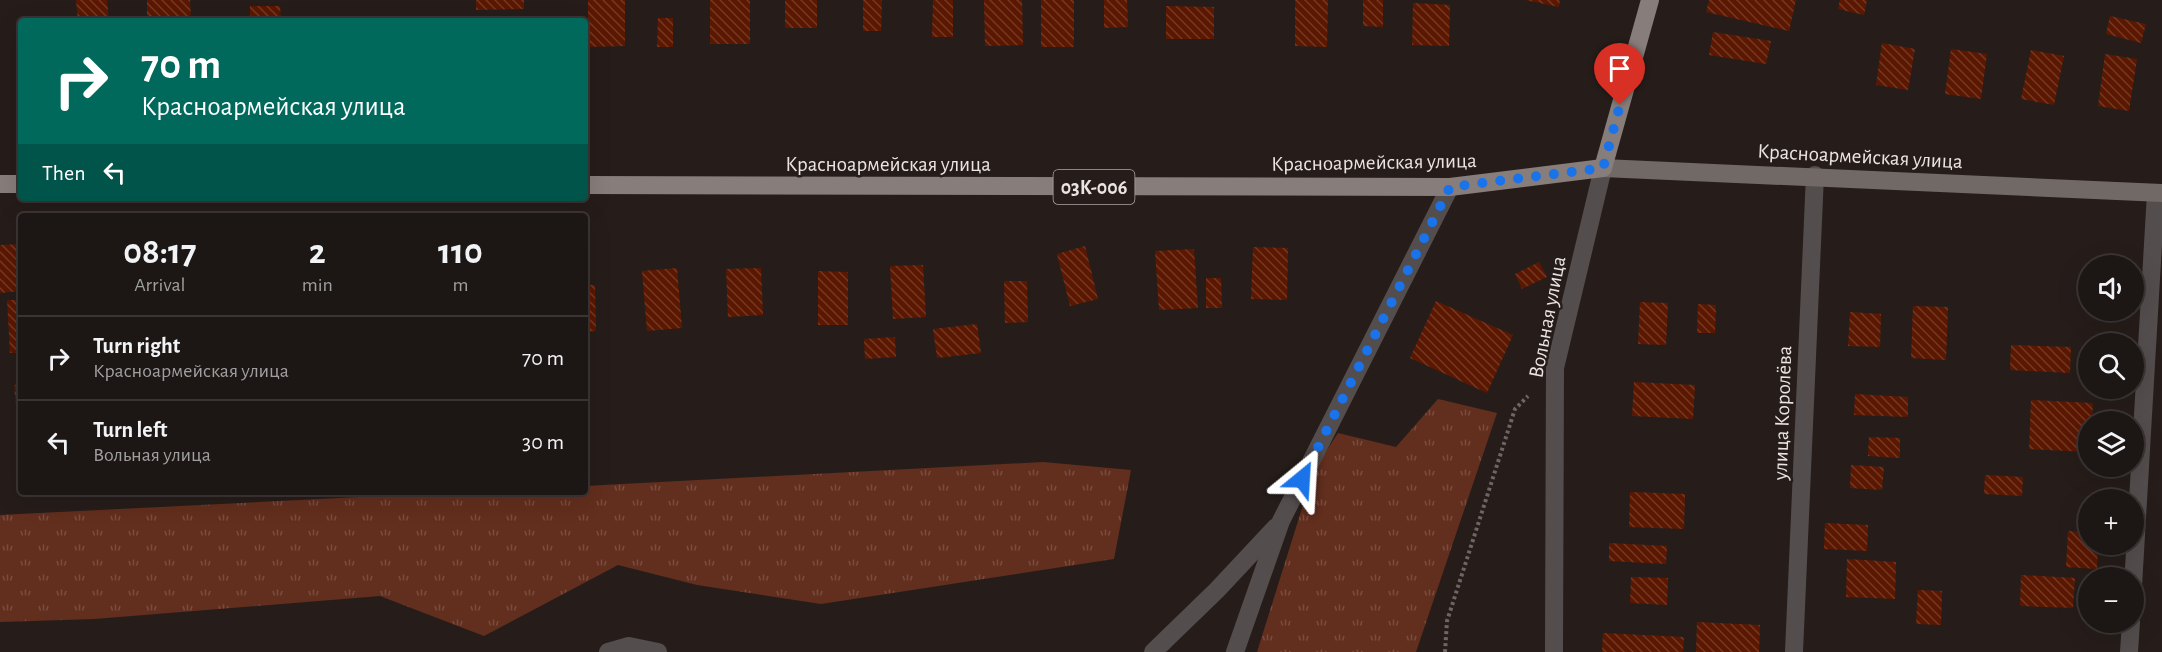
<!DOCTYPE html>
<html lang="en">
<head>
<meta charset="utf-8">
<style>
  :root { --surface:#1c1614; --page:#251f1d; --text:#f1f3f6; --muted:#a09fa0; --line:#3a3534 }
  body { margin:0; font-family:"Alegreya Sans",sans-serif; background:var(--page); color:var(--text); height:100vh; display:flex; flex-direction:column; font-size:22px; white-space:nowrap }
  * { box-sizing:border-box; margin:0 }
  p { font-size:20px; color:var(--muted) }
  .icon { flex:none; width:33px; height:33px; fill:none; stroke:currentColor; stroke-width:2; stroke-linecap:round; stroke-linejoin:round }
  .map { position:relative; flex:1; overflow:hidden }
  .side { position:absolute; left:18px; top:213px; width:570px; height:282px; display:flex; flex-direction:column; background:var(--surface); border-radius:6px; box-shadow:0 6px 24px #0002,0 0 0 2px var(--line) }
  .side>* { flex:none }
  .top-card { position:absolute; left:18px; top:18px; width:570px; height:183px; border-radius:6px; box-shadow:0 6px 24px #0002,0 0 0 2px var(--line); background:#00695c; color:#fff; overflow:hidden }
  .controls { position:absolute; left:2078px; top:255px; display:grid; gap:12px }
  .controls a { display:grid; place-items:center; width:66px; height:66px; border-radius:50%; background:var(--surface); box-shadow:0 6px 24px #0002,0 0 0 2px var(--line); font-size:30px }
  .pin { position:absolute; display:grid; place-items:center; width:51px; height:51px; color:#fff; margin:-62px -26px; border-radius:50% 50% 50% 0; rotate:-45deg; box-shadow:0 0 6px #0007 }
  .pin .icon { rotate:45deg }
  .me { position:absolute; width:66px; margin:-33px; rotate:27deg; stroke-linejoin:round; filter:drop-shadow(0 0 4px #0008) }
  .turn { display:flex; align-items:center; gap:21px; height:126px; padding:0 24px; font-size:27px }
  .turn .icon { width:78px; height:78px; stroke-width:2.5 }
  .turn b { display:block; font-size:42px; line-height:51px }
  .then { display:flex; align-items:center; height:57px; padding:0 24px; background:#0003; gap:12px; font-size:22px }
  .eta { display:flex; justify-content:space-evenly; align-items:center; height:102px; text-align:center }
  .eta b { font-size:36px; font-weight:700; line-height:42px }
  ul { padding:0; list-style:none }
  li { display:flex; align-items:center; gap:18px; height:84px; padding:0 24px; border-top:2px solid var(--line) }
  li div { flex:1 }
  li b { display:block; font-size:22px }
  li em { font-style:normal }
  .map>svg:first-child { display:block }
  .grass { fill:url(#grass-tufts) }
  .building { fill:url(#building-back-hatch) }
  .lines { fill:none; stroke-linecap:round; stroke-linejoin:round }
  .path { stroke:#6e6664; stroke-width:4; stroke-dasharray:3 3; stroke-linecap:butt }
  .lane { stroke:#534e4d; stroke-width:18 }
  .street { stroke:#534e4d; stroke-width:18 }
  .secondary { stroke:#706966; stroke-width:18 }
  .primary { stroke:#877d7a; stroke-width:18 }
  .route { stroke:#1a73e8; stroke-width:10; stroke-dasharray:0 18 }
  .labels { text-anchor:middle; stroke-width:5; stroke-linejoin:round; paint-order:stroke }
  .shield { fill:#261d1a; stroke:#b0a8a6; stroke-width:1.5 }
  .shield-label { font-size:20px; font-weight:bold; fill:#ebe4e2 }
  .street-label { font-size:21px; fill:#ebe4e2; stroke:#261d1a }
</style>
</head>
<body>
<div class="map">
<svg width="2162" height="652" viewBox="0 0 2162 652">
  <defs>
    <pattern id="grass-tufts" width="24" height="20" patternUnits="userSpaceOnUse" patternTransform="scale(1.5)"><rect width="24" height="20" fill="#622e1d"/><path d="M3 7l-1-3M5 7V3M7 7l1-3M15 17l-1-3M17 17v-4M19 17l1-3" fill="none" stroke="#794c3e"/></pattern>
    <pattern id="building-back-hatch" width="6" height="6" patternUnits="userSpaceOnUse" patternTransform="scale(1.5)"><rect width="6" height="6" fill="#5b1700"/><path d="M-1 5l2 2M0 0l6 6M5-1l2 2" fill="none" stroke="#733925"/></pattern>
  </defs>
  <rect width="100%" height="100%" fill="#261d1a"/>
  <g class="grass">
    <polygon points="1438,399 1497,413 1416,652 1257,652 1314,470 1338,433 1396,447"/>
    <polygon points="1043,462 1131,470 1114,559 821,604 697,585 618,565 484,636 380,596 94,619 0,622 0,515 459,492 585,492 585,486"/>
  </g>
  <g class="building">
    <polygon points="76,0 107,0 109,21 78,21"/>
    <polygon points="147,0 190,0 191,21 147,21"/>
    <polygon points="476,0 524,0 524,9 476,10"/>
    <polygon points="588,0 625,0 625,46 588,47"/>
    <rect x="710" y="0" width="40" height="44"/>
    <rect x="785" y="0" width="32" height="28"/>
    <polygon points="863,0 882,0 881,31 863,31"/>
    <polygon points="933,0 953,0 953,37 932,37"/>
    <polygon points="984,0 1022,0 1023,45 985,46"/>
    <rect x="1041" y="0" width="33" height="47"/>
    <polygon points="1104,0 1127,0 1128,27 1104,28"/>
    <polygon points="1295,0 1328,0 1327,47 1295,46"/>
    <polygon points="1363,0 1383,0 1383,27 1363,26"/>
    <polygon points="1525,0 1560,0 1559,7"/>
    <polygon points="1709,0 1796,0 1789,31 1706,12"/>
    <polygon points="1840,0 1867,0 1864,15 1838,9"/>
    <polygon points="1413,3 1450,5 1449,46 1412,45"/>
    <polygon points="250,6 280,6 281,21 250,21"/>
    <polygon points="1166,6 1214,7 1214,39 1166,39"/>
    <polygon points="2110,16 2146,24 2141,43 2106,34"/>
    <polygon points="658,18 673,18 673,47 657,47"/>
    <polygon points="1713,32 1771,41 1766,64 1709,55"/>
    <polygon points="1882,43 1915,49 1908,90 1876,85"/>
    <polygon points="1951,49 1987,54 1981,99 1945,94"/>
    <polygon points="2031,50 2064,56 2054,105 2021,99"/>
    <polygon points="2105,54 2137,59 2129,111 2098,106"/>
    <polygon points="21,244 21,291 0,293 0,245"/>
    <polygon points="1085,246 1098,299 1070,306 1057,254"/>
    <polygon points="1253,247 1288,248 1287,300 1251,299"/>
    <polygon points="1194,249 1198,308 1159,310 1155,251"/>
    <polygon points="1539,262 1547,277 1522,289 1515,274"/>
    <polygon points="923,265 926,317 893,319 890,266"/>
    <polygon points="677,268 682,328 647,331 642,271"/>
    <polygon points="761,268 763,315 728,317 726,269"/>
    <polygon points="818,271 848,272 848,325 818,325"/>
    <polygon points="1206,278 1221,278 1222,308 1206,308"/>
    <polygon points="1004,281 1027,281 1028,322 1005,323"/>
    <polygon points="585,285 595,285 596,331 585,332"/>
    <polygon points="7,300 21,300 21,353 10,353"/>
    <polygon points="1436,301 1513,335 1487,393 1410,358"/>
    <polygon points="1640,302 1668,303 1666,345 1638,344"/>
    <polygon points="1698,304 1716,305 1715,333 1697,333"/>
    <polygon points="1913,306 1948,307 1946,360 1911,358"/>
    <polygon points="1850,312 1881,314 1880,347 1848,346"/>
    <polygon points="977,324 981,353 937,358 933,329"/>
    <polygon points="895,337 896,357 865,359 864,339"/>
    <polygon points="2011,345 2071,347 2070,373 2010,370"/>
    <polygon points="1634,382 1695,385 1693,419 1632,416"/>
    <polygon points="21,384 21,423 18,424 14,385"/>
    <polygon points="1855,394 1908,397 1908,417 1854,415"/>
    <polygon points="2031,400 2093,403 2092,422 2088,422 2088,452 2029,449"/>
    <polygon points="1869,437 1900,438 1900,458 1868,456"/>
    <polygon points="1851,465 1884,467 1882,490 1850,488"/>
    <polygon points="1985,475 2023,477 2022,496 1984,494"/>
    <polygon points="1630,492 1685,494 1684,529 1629,527"/>
    <polygon points="1825,523 1868,525 1867,551 1824,549"/>
    <polygon points="2068,531 2088,532 2088,544 2098,544 2097,569 2066,567"/>
    <polygon points="1609,543 1667,546 1666,564 1609,561"/>
    <polygon points="1847,559 1896,562 1895,599 1846,597"/>
    <polygon points="2021,575 2075,578 2073,608 2020,606"/>
    <polygon points="1631,577 1668,578 1667,605 1630,603"/>
    <polygon points="1918,590 1942,591 1941,625 1916,624"/>
    <polygon points="1697,622 1760,625 1759,652 1696,652"/>
    <polygon points="1603,633 1684,637 1683,652 1602,652"/>
  </g>
  <g class="lines">
    <polyline class="path" points="1445,652 1447,621 1515,409 1528,396"/>
    <g class="lane">
      <polyline points="608,652 629,646 658,652"/>
      <polyline points="1153,652 1217,590 1276,527"/>
      <polyline points="1235,652 1281,521 1450,187"/>
    </g>
    <g class="street">
      <polyline points="2133,586 2156,193"/>
      <polyline points="1554,652 1555,368 1603,168"/>
      <polyline points="1794,652 1815,175"/>
      <polyline points="2129,652 2131,622"/>
    </g>
    <polyline class="secondary" points="1603,168 2162,193"/>
    <g class="primary">
      <polyline points="0,184 21,184"/>
      <polyline points="585,185 1450,187 1603,168 1650,0"/>
    </g>
  </g>
  <g class="lines">
    <polyline class="route" points="1302,479 1450,187 1603,168 1620,105"/>
  </g>
  <g class="labels">
    <rect class="shield" x="1053.5" y="170" width="81" height="34" rx="4.5"/>
    <g class="shield-label">
      <text x="1094" y="194">03К-006</text>
    </g>
    <g class="street-label">
      <text transform="translate(1860 156) rotate(3)" y="7">Красноармейская улица</text>
      <text transform="translate(1374 162) rotate(-1)" y="7">Красноармейская улица</text>
      <text x="888" y="171">Красноармейская улица</text>
      <text transform="translate(1547 317) rotate(-79)" y="7">Вольная улица</text>
      <text transform="translate(1782 413) rotate(-88)" y="7">улица Королёва</text>
    </g>
  </g>
</svg>
<div class="controls">
<a><svg class="icon" aria-label="sound" viewBox="0 0 24 24"><path d="M4 9h4l5-4v14l-5-4H4zM17 9q2 3 0 6"/></svg></a>
<a><svg class="icon" aria-label="search" viewBox="0 0 24 24"><circle cx="10" cy="10" r="6"/><path d="M15 15l6 6"/></svg></a>
<a><svg class="icon" aria-label="layers" viewBox="0 0 24 24"><path d="M12 4l9 5-9 5-9-5zM3 14l9 5 9-5"/></svg></a>
<a>+</a>
<a>−</a>
</div>
<div class="pin" style="left:1620px;top:105px;background:#d93025"><svg class="icon" aria-label="arrive" viewBox="0 0 24 24"><path d="M6 21V4h12l-3 4 3 4H6"/></svg></div>
<svg class="me" style="left:1302px;top:479px" viewBox="-20 -20 40 40"><path d="M0-17L14 15 0 8-14 15z" fill="#1a73e8" stroke="#fff" stroke-width="4"/></svg>
<div class="top-card">
<div class="turn"><svg class="icon" aria-label="right" viewBox="0 0 24 24"><path d="M7 20v-9h11M14 6l5 5-5 5"/></svg><div><b>70 m</b>Красноармейская улица</div></div>
<div class="then">Then<svg class="icon" aria-label="left" viewBox="0 0 24 24"><path d="M17 20v-9H6M10 6l-5 5 5 5"/></svg></div>
</div>
<section class="side">
<div class="eta">
<div><b>08:17</b><p>Arrival</p></div>
<div><b>2</b><p>min</p></div>
<div><b>110</b><p>m</p></div>
</div>
<ul>
<li><svg class="icon" aria-label="right" viewBox="0 0 24 24"><path d="M7 20v-9h11M14 6l5 5-5 5"/></svg><div><b>Turn right</b><p>Красноармейская улица</p></div><em>70 m</em></li>
<li><svg class="icon" aria-label="left" viewBox="0 0 24 24"><path d="M17 20v-9H6M10 6l-5 5 5 5"/></svg><div><b>Turn left</b><p>Вольная улица</p></div><em>30 m</em></li>
</ul>
</section>
</div>
</body>
</html>
